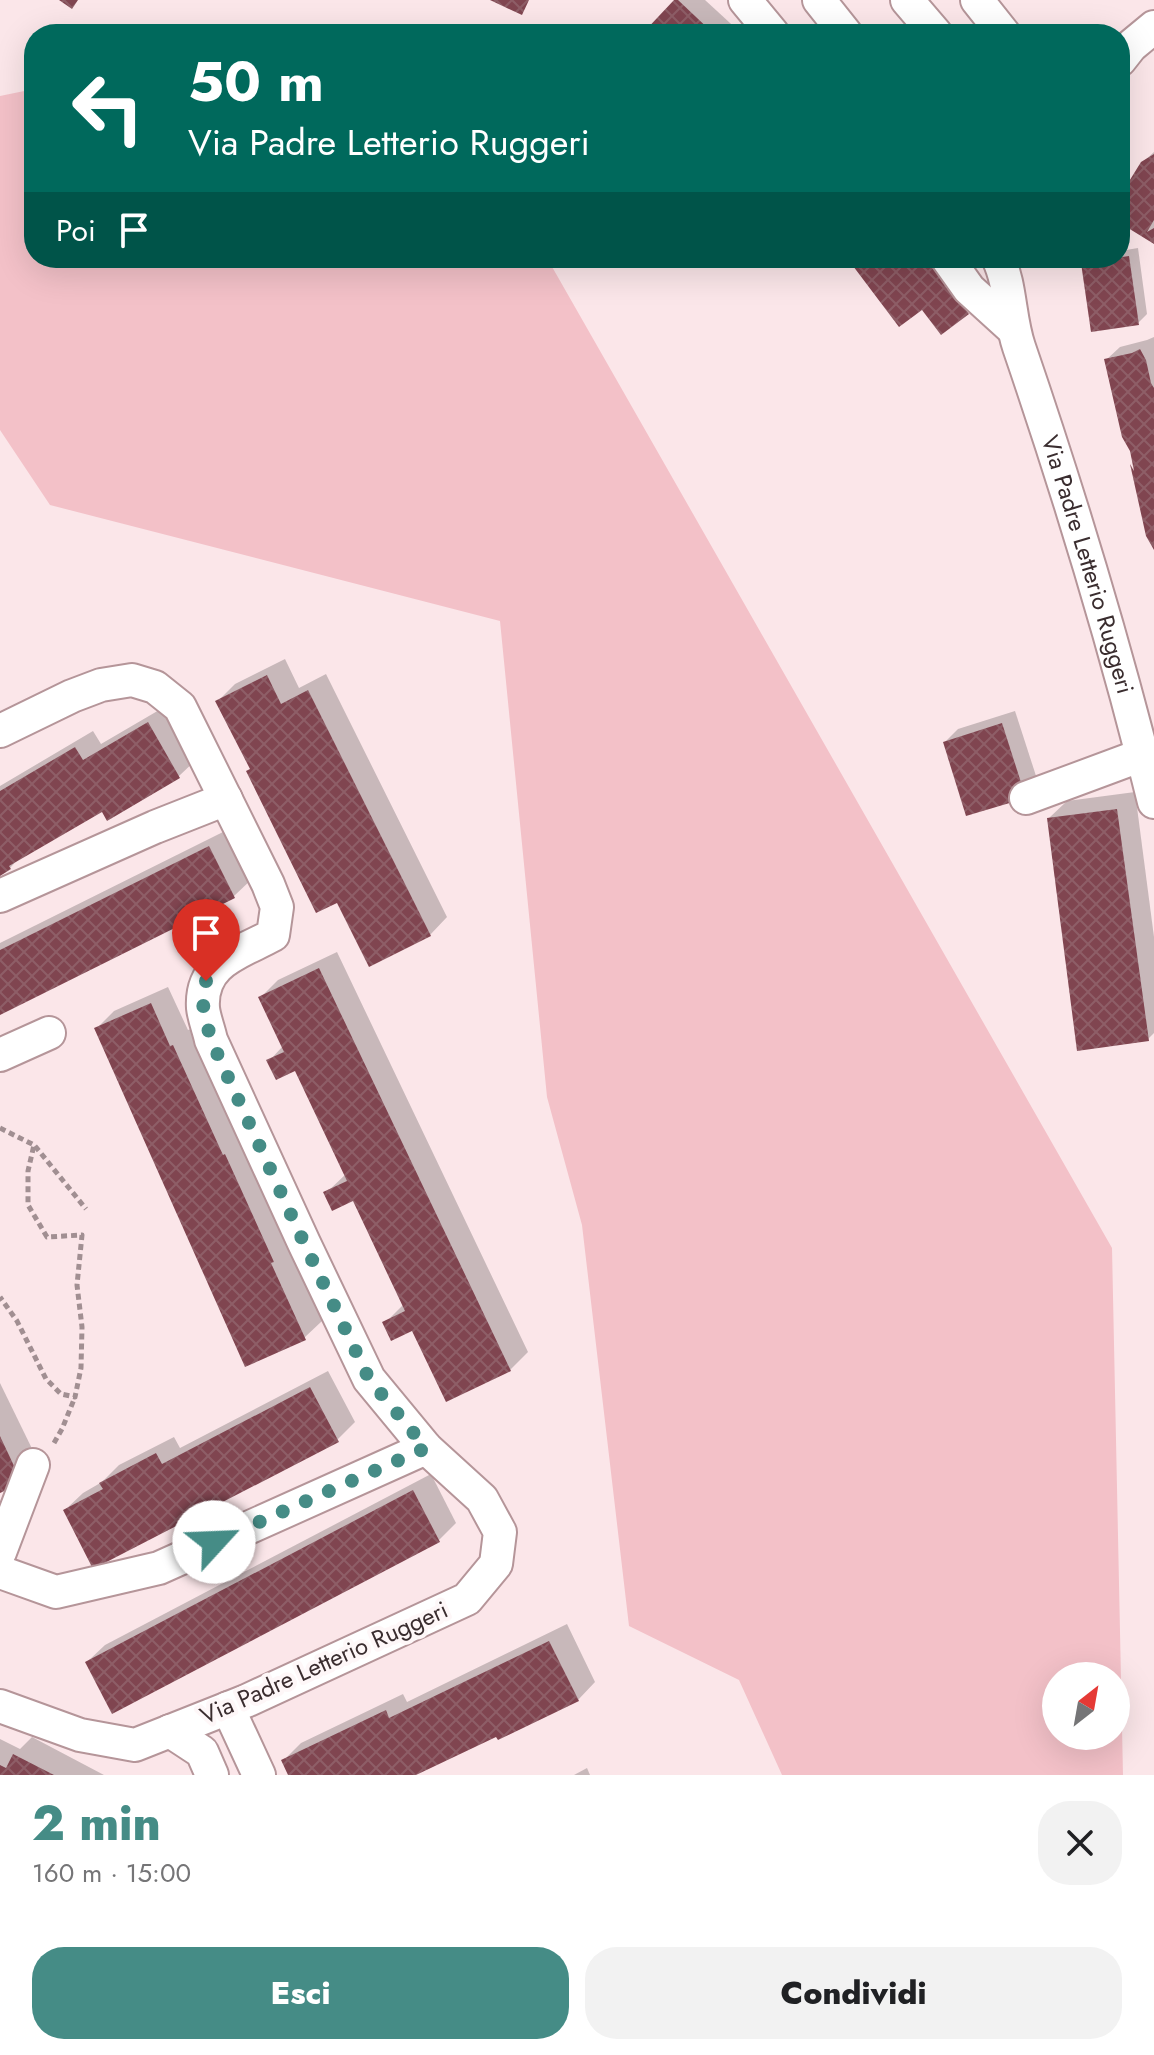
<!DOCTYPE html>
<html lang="it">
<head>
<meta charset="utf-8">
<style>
  :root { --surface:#fff; --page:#f2f2f2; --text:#202124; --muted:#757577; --accent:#458c86 }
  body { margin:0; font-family:Jost,sans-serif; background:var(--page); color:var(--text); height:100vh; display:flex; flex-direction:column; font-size:30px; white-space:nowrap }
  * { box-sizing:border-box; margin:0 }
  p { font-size:26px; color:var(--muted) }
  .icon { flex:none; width:44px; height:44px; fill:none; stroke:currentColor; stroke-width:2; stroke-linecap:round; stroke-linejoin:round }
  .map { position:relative; height:1775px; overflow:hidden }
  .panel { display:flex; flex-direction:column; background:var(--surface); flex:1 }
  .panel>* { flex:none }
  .top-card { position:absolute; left:24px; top:24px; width:1106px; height:244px; border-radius:32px; box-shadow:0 8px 32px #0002; background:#00695c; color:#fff; overflow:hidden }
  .needle { width:52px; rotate:31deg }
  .buttons { position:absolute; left:1042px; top:1662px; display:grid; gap:16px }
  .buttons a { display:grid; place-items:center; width:88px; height:88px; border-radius:50%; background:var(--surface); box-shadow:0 8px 32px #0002; font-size:40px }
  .pin { position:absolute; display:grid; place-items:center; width:68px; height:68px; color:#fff; margin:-82px -34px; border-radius:50% 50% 50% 0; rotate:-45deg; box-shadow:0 0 8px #0007 }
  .pin .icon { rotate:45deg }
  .me { position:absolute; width:88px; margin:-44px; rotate:65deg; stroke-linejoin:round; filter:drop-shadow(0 0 6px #0008) }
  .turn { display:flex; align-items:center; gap:28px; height:168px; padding:0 32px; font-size:36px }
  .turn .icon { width:104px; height:104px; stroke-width:2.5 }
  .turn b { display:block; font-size:56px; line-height:68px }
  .then { display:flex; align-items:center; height:76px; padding:0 32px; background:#0003; gap:16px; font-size:30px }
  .round { display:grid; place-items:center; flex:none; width:84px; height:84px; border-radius:32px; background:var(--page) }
  .headline { display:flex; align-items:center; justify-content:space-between; height:136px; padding:0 32px }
  h1 { font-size:48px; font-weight:800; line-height:60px; color:var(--accent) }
  .cta { display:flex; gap:16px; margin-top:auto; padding:16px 32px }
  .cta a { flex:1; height:92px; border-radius:32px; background:var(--accent); color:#fff; font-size:32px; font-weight:800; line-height:92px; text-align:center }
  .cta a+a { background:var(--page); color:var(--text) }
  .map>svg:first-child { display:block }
  .grass { fill:#f3c1c8; fill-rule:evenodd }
  .shadow { fill:#0003 }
  .building { fill:url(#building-cross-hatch) }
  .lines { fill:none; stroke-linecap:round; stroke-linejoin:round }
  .street-casing { stroke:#b59599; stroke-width:36 }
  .path { stroke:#a18f92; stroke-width:5; stroke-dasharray:6 4; stroke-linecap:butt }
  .street { stroke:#fff; stroke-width:32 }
  .route { stroke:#458c86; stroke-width:14; stroke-dasharray:0 25.2 }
  .labels { text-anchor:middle; stroke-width:8; stroke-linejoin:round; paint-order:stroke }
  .street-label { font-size:24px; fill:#3a2d2f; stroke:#fef7f8 }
</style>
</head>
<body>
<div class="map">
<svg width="1154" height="1775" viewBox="0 0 1154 1775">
  <defs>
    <pattern id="building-cross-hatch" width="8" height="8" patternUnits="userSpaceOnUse" patternTransform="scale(2)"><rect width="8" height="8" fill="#804550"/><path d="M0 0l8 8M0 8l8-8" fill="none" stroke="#8e5e67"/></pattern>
  </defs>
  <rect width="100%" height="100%" fill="#fbe6e9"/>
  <path class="grass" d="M34,89V258H547L1112,1248L1123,1775H782L739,1680L629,1626L582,1225L547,1097L500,621L50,505L0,430V96ZM1056,1676H1116V1736H1056Z"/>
  <g class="shadow">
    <polygon points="677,0 705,0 742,34 645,34"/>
    <polygon points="1154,152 1154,242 1120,220 1120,193 1126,189 1142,163"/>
    <polygon points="1138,248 1147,314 1138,323 1083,263 1089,258 1120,258 1120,251"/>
    <polygon points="1154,337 1154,546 1133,471 1136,468 1106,360 1120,347 1147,340"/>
    <polygon points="285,659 299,688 326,674 447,917 430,935 338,900 218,701 235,684"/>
    <polygon points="166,706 197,759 179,776 103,809 21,856 10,868 0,873 0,786 93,731 101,744"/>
    <polygon points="1015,711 1038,782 968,813 945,742 958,729"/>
    <polygon points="1135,792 1154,937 1154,1033 1148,1039 1049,818 1067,801"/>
    <polygon points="227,830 252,879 234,896 0,1013 0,943"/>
    <polygon points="337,952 528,1352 510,1370 413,1328 385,1323 404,1304 354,1198 326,1193 346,1174 296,1068 269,1061 283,1046 261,997 278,980"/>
    <polygon points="168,987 188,1030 191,1029 322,1321 304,1338 96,1029 114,1011"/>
    <polygon points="328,1371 355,1422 337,1440 65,1510 83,1493 102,1482 119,1465 174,1437 180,1448"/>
    <polygon points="0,1383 39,1463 0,1491"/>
    <polygon points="431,1474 456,1523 439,1540 87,1662 105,1645"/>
    <polygon points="567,1624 595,1682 578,1700 497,1734 412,1775 290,1775 283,1761 301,1743 403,1694 407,1702"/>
    <polygon points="32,1737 104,1775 0,1775 0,1739 20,1749"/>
    <polygon points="587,1768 590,1775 574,1775"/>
  </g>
  <g class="building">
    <polygon points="59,0 78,0 72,9"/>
    <polygon points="490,0 529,0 522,15"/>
    <polygon points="674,0 678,0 714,34 642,34"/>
    <polygon points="1154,154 1154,220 1147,232 1154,228 1154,244 1120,223 1120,196 1141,162"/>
    <polygon points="1129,256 1139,325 1091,332 1081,263"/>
    <polygon points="847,258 927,258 969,314 941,335 922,310 899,327"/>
    <polygon points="1140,349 1146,360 1151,383 1154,388 1154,550 1146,536 1130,464 1134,471 1130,451 1122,437 1104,359 1132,353"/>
    <polygon points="267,675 281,704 308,690 431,936 369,967 337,903 316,913 246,771 250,769 215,701"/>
    <polygon points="148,722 180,778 107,821 102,812 9,866 11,869 0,876 0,791 75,747 83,760"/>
    <polygon points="1002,723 1026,798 966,816 943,742"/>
    <polygon points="1117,809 1149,1041 1077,1051 1047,818"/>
    <polygon points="209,846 235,898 0,1015 0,950"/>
    <polygon points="319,968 511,1371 446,1402 412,1331 391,1341 382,1322 405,1311 353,1201 332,1211 323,1192 347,1181 295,1071 276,1080 266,1060 284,1052 258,997"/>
    <polygon points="151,1003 170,1046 173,1045 223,1155 225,1154 274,1262 271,1263 306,1340 245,1367 94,1028"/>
    <polygon points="310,1387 339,1442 93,1569 63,1510 103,1489 99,1483 156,1453 162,1464"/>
    <polygon points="0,1436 22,1483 0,1493"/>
    <polygon points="413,1490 440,1542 112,1714 85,1662"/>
    <polygon points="549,1641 579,1701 498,1740 496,1737 416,1775 288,1775 281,1760 386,1710 389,1718"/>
    <polygon points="13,1754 54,1775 0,1775 0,1765 6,1768"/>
  </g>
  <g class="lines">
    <defs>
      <g id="street">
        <polyline points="745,0 773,34"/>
        <polyline points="819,0 846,34"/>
        <polyline points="907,0 936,34"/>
        <polyline points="977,0 1004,34"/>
        <polyline points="1120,60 1131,46 1154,27"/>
        <polyline points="947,258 969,289 1013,329"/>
        <path id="s1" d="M998,258C1011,285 1009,318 1019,347C1070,496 1116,648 1154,802"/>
        <path d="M0,731L72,696L101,685L132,680L155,687L180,707L268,884L277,907L273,935C240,953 200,962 203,1008C204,1018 209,1030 211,1040L304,1243L369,1379L426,1448L482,1499L500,1532L496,1564L467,1599L246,1701L135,1745L80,1735L0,1706"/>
        <polyline points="1026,798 1142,755"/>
        <polyline points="0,896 155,827 226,799"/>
        <polyline points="0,1055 49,1033"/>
        <polyline points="0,1552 33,1465"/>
        <polyline points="0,1572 56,1592 159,1568 426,1448"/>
        <polyline points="228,1708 259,1775"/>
        <polyline points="170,1731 202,1752 212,1775"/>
      </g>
    </defs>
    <use href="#street" class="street-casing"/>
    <g class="path">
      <polyline points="0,1128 34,1145 28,1171 28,1205 47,1237 82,1235 77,1285 82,1327 81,1368 75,1397 61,1394 46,1379 17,1321 0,1297"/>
      <polyline points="35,1146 86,1209"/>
      <polyline points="54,1443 62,1429 75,1397"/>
    </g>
    <use href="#street" class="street"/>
  </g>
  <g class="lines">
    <polyline class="route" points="206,981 203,1009 211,1040 304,1243 369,1379 426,1448 214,1542"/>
  </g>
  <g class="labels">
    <g class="street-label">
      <text dy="8" stroke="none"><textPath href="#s1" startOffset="320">Via Padre Letterio Ruggeri</textPath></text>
      <text transform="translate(324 1663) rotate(-24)" y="8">Via Padre Letterio Ruggeri</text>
    </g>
  </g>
</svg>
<div class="buttons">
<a><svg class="needle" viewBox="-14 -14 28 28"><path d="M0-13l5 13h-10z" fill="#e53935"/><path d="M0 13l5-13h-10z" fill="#757577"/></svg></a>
</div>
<div class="pin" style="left:206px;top:981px;background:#d93025"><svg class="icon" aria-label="arrive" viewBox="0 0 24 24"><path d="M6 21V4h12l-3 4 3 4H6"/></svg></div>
<svg class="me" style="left:214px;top:1542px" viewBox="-20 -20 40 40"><circle r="19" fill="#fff"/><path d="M0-13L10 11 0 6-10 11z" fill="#458c86"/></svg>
<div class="top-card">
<div class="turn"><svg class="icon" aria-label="left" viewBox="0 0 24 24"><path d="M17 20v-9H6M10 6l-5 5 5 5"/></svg><div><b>50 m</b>Via Padre Letterio Ruggeri</div></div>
<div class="then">Poi<svg class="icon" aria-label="arrive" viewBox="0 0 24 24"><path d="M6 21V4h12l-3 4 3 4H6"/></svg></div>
</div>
</div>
<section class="panel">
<div class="headline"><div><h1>2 min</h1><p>160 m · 15:00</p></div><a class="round"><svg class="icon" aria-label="close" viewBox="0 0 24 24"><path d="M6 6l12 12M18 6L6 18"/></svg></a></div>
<div class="cta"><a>Esci</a><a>Condividi</a></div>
</section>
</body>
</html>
